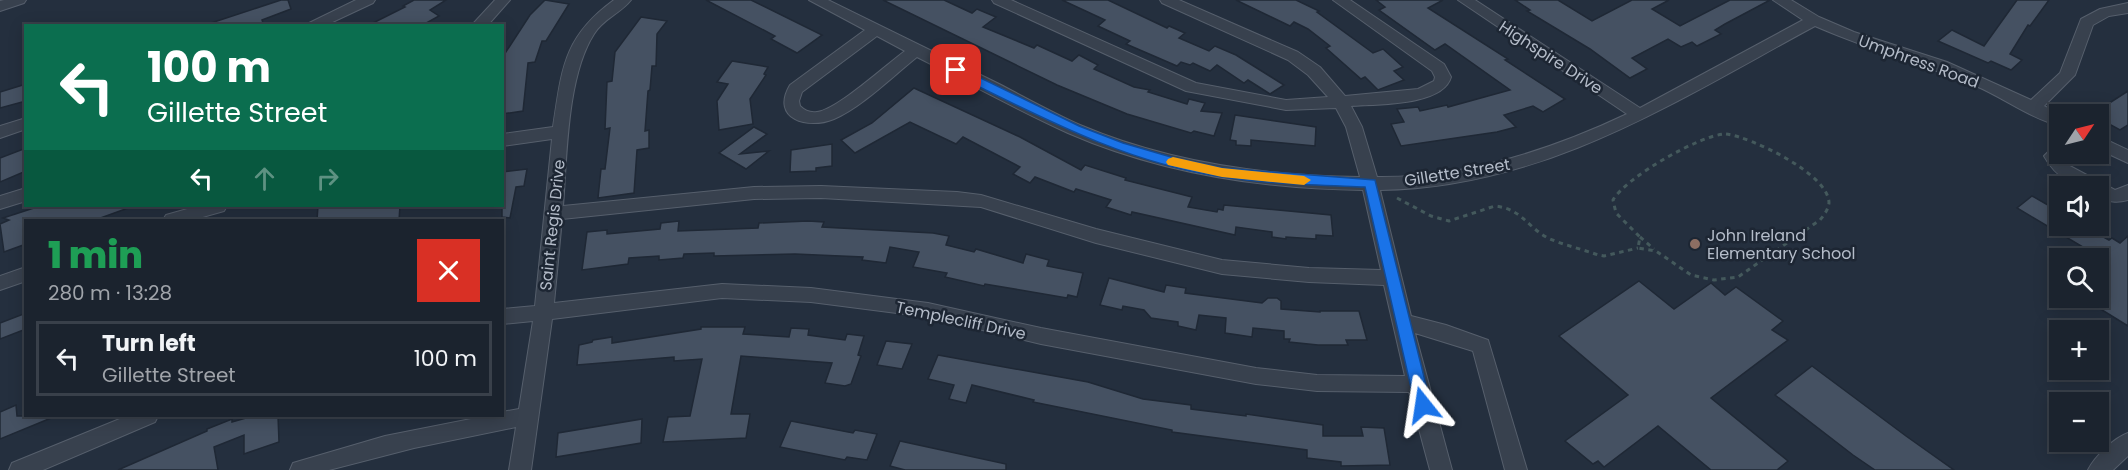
<!DOCTYPE html>
<html lang="en">
<head>
<meta charset="utf-8">
<style>
  :root { --surface:#1b232e; --page:#242b36; --text:#f1f3f6; --muted:#a0a4aa; --line:#39404a }
  body { margin:0; font-family:Poppins,sans-serif; background:var(--page); color:var(--text); height:100vh; display:flex; flex-direction:column; font-size:22px; white-space:nowrap }
  * { box-sizing:border-box; margin:0 }
  p { font-size:20px; color:var(--muted) }
  .icon { flex:none; width:33px; height:33px; fill:none; stroke:currentColor; stroke-width:2; stroke-linecap:round; stroke-linejoin:round }
  .map { position:relative; flex:1; overflow:hidden }
  .sheet { position:absolute; left:24px; top:219px; width:480px; height:198px; display:flex; flex-direction:column; background:var(--surface); border-radius:0px; box-shadow:0 3px 15px #0003,0 0 0 2px var(--line) }
  .sheet>* { flex:none }
  .top-card { position:absolute; left:24px; top:24px; width:480px; height:183px; border-radius:0px; box-shadow:0 3px 15px #0003,0 0 0 2px var(--line); background:#0b6e4f; color:#fff; overflow:hidden }
  .needle { width:39px; rotate:55deg }
  .tools { position:absolute; left:2049px; top:104px; display:grid; gap:12px }
  .tools a { display:grid; place-items:center; width:60px; height:60px; border-radius:0px; background:var(--surface); box-shadow:0 3px 15px #0003,0 0 0 2px var(--line); font-size:30px }
  .pin { position:absolute; display:grid; place-items:center; width:51px; height:51px; color:#fff; margin:-26px; border-radius:12px; box-shadow:0 3px 9px #0006 }
  .me { position:absolute; width:66px; margin:-33px; rotate:345deg; stroke-linejoin:round; filter:drop-shadow(0 0 4px #0008) }
  .turn { display:flex; align-items:center; gap:21px; height:126px; padding:0 24px; font-size:27px }
  .turn .icon { width:78px; height:78px; stroke-width:2.5 }
  .turn b { display:block; font-size:42px; line-height:51px }
  .lanes { display:flex; align-items:center; height:57px; padding:0 24px; background:#0003; justify-content:center; gap:30px; direction:ltr }
  .lanes .off { opacity:.35 }
  .round { display:grid; place-items:center; flex:none; width:63px; height:63px; border-radius:0px; background:var(--page) }
  .overview { display:flex; align-items:center; justify-content:space-between; height:102px; padding:0 24px }
  h1 { font-size:36px; font-weight:800; line-height:45px; color:#1e9e55 }
  ul { padding:0; list-style:none }
  li { display:flex; align-items:center; gap:18px; height:75px; margin:0 12px 9px; padding:0 12px; border:3px solid var(--line); border-radius:0px }
  li div { flex:1 }
  li b { display:block; font-size:22px }
  li em { font-style:normal }
  .map>svg:first-child { display:block }
  .building { fill:#455162; stroke:#1f2835; stroke-width:1.5 }
  .lines { fill:none; stroke-linecap:round; stroke-linejoin:round }
  .minor-casing { stroke:#565f6c; stroke-width:2 }
  .path { stroke:#44595c; stroke-width:3; stroke-dasharray:4.5 4.5; stroke-linecap:butt }
  .minor { fill:#38414e; fill-rule:evenodd }
  .route { fill:#1a73e8; stroke:#114b97; stroke-width:1.5 }
  .slow { fill:#f59e0b }
  .education-dot { fill:#8d6e63; stroke:#1d2633; stroke-width:2 }
  .labels { text-anchor:middle; stroke-width:5; stroke-linejoin:round; paint-order:stroke }
  .street-label { font-size:16px; fill:#b4bcc9; stroke:#1d2633 }
  .poi-label { font-size:16px; fill:#b4bcc9; stroke:#1d2633; text-anchor:start }
</style>
</head>
<body>
<div class="map">
<svg width="2128" height="470" viewBox="0 0 2128 470">
  <rect width="100%" height="100%" fill="#242f3e"/>
  <g class="building">
    <polygon points="281,0 288,0 291,9 262,20 264,26 212,26 211,23"/>
    <polygon points="414,0 446,0 430,10 439,16 421,26 367,26 405,7 403,6"/>
    <polygon points="545,0 569,4 546,41 542,41 535,62 528,63 523,111 502,114 502,58 530,15"/>
    <polygon points="706,0 751,0 822,35 797,53 771,39 775,36"/>
    <polygon points="883,0 944,0 972,13 977,9 996,17 983,27 1034,48 1037,45 1072,61 1079,55 1098,65 1094,69 1134,87 1150,90 1148,92 1187,104 1189,99 1205,103 1201,111 1222,113 1214,136 1194,131 1191,133 1127,114 1057,85"/>
    <polygon points="1062,0 1108,0 1167,28 1169,26 1185,33 1179,38 1209,51 1215,46 1236,55 1284,85 1270,94 1248,80 1244,83 1217,65 1210,71 1193,63 1190,65 1181,62 1177,66 1126,44 1130,41 1098,26 1105,20"/>
    <polygon points="1236,0 1296,0 1319,11 1317,12 1373,53 1383,49 1403,67 1394,71 1404,80 1378,90 1365,77 1361,79 1326,48 1330,46 1308,29 1294,22 1290,26"/>
    <polygon points="1376,0 1443,0 1428,8 1508,59 1505,60 1565,99 1543,112 1533,106 1504,115 1516,127 1497,132 1401,146 1391,124 1404,122 1397,109 1418,107 1420,111 1447,105 1448,107 1510,90 1445,44 1435,50 1379,10 1385,7"/>
    <polygon points="1515,0 1558,0 1592,21 1632,0 1669,0 1652,9 1680,26 1730,0 1770,0 1725,24 1715,30 1721,34 1697,46 1692,42 1681,47 1668,39 1632,58 1647,69 1630,78 1590,49 1527,11 1530,10"/>
    <polygon points="2017,0 2049,0 2030,26 2028,25 2010,54 2022,60 2011,70 1991,61 1988,63 1938,41 1952,30 1984,46"/>
    <polygon points="641,17 667,21 657,34 656,66 652,66 650,90 648,91 645,131 649,130 649,148 637,150 634,193 598,198 601,169 605,169 610,128 605,129 607,82 612,81 615,52"/>
    <polygon points="732,61 768,67 764,74 766,75 750,99 753,124 719,130 717,101 728,84 717,82"/>
    <polygon points="26,84 26,101 0,108 0,92"/>
    <polygon points="914,88 1020,137 1081,170 1085,165 1126,178 1125,180 1192,197 1188,207 1217,212 1218,209 1223,210 1224,205 1331,215 1333,236 1316,235 1316,239 1286,237 1286,239 1272,237 1272,232 1236,227 1235,235 1132,212 1131,215 1106,207 1111,200 1076,189 1074,192 1035,177 1030,183 1013,174 1020,167 963,137 956,144 910,122 855,153 841,140 872,123"/>
    <polygon points="2128,91 2128,125 2120,130 2098,118 2098,114 2096,114 2099,112 2097,111"/>
    <polygon points="1235,115 1316,127 1315,146 1251,140 1251,146 1236,145 1236,141 1230,140"/>
    <polygon points="754,127 767,134 740,154 769,151 746,169 719,153"/>
    <polygon points="832,144 832,166 816,168 816,171 790,172 791,150"/>
    <polygon points="26,148 26,171 0,182 0,158"/>
    <polygon points="527,169 524,186 516,187 510,218 502,217 502,172"/>
    <polygon points="2032,196 2060,212 2060,225 2082,225 2109,240 2112,238 2120,243 2128,236 2128,326 2081,297 2098,297 2098,256 2017,208"/>
    <polygon points="40,206 131,206 131,207 95,220 26,220 26,244 4,252 0,224 9,220 3,218"/>
    <polygon points="318,206 400,206 399,220 317,220"/>
    <polygon points="679,221 678,231 758,228 759,223 808,221 824,222 822,227 933,233 949,236 946,245 974,252 976,249 1023,263 1026,254 1049,260 1047,266 1083,273 1077,297 1068,295 1067,298 985,284 984,286 945,277 947,273 913,267 919,252 890,247 886,263 862,260 863,257 795,254 714,256 714,253 684,254 683,258 659,260 659,256 629,258 628,264 582,270 587,232 607,230 607,234 660,229 661,223"/>
    <polygon points="1109,278 1164,292 1166,285 1186,288 1185,293 1262,303 1268,298 1277,298 1281,301 1281,309 1320,312 1320,311 1359,311 1367,340 1346,340 1348,345 1318,345 1289,342 1290,339 1284,339 1284,331 1253,328 1252,337 1225,333 1226,318 1199,315 1196,330 1178,326 1178,322 1151,318 1144,310 1123,306 1122,310 1100,305"/>
    <polygon points="1639,281 1674,309 1711,283 1725,295 1736,287 1783,321 1772,330 1788,340 1711,398 1788,461 1777,470 1711,470 1658,426 1604,467 1598,461 1593,464 1565,441 1628,395 1559,336"/>
    <polygon points="26,313 26,329 0,339 0,323"/>
    <polygon points="701,327 745,327 743,334 789,337 791,328 809,329 808,335 845,340 847,334 864,336 858,355 861,356 851,384 845,386 825,383 832,363 741,356 731,414 750,414 746,438 663,442 668,417 690,416 702,359 674,361 674,357 577,365 579,345 592,342 593,340 612,337 612,343 701,329"/>
    <polygon points="886,341 912,344 902,369 877,365"/>
    <polygon points="938,355 1088,382 1143,399 1191,405 1191,409 1246,416 1246,414 1323,425 1323,436 1363,436 1361,427 1384,428 1390,465 1341,466 1341,462 1307,458 1307,450 1172,432 1172,430 1033,402 1034,400 972,385 966,403 949,399 954,385 928,379"/>
    <polygon points="1812,366 1906,436 1954,470 1875,470 1853,455 1775,395"/>
    <polygon points="16,405 17,416 56,416 0,439 0,412"/>
    <polygon points="253,416 278,416 279,442 244,454 244,435 214,447 218,470 118,470 207,431 207,429 232,419 232,422"/>
    <polygon points="642,419 641,443 556,457 558,433"/>
    <polygon points="791,421 853,433 855,430 877,434 867,460 847,457 845,460 780,447"/>
    <polygon points="900,441 1006,464 1006,470 905,470 890,466"/>
  </g>
  <g class="lines">
    <defs>
      <g id="minor">
        <polygon points="4,0 26,0 24,3 0,11 0,1"/>
        <polygon points="356,0 375,0 373,3 324,26 303,26"/>
        <polygon points="495,0 510,0 487,26 471,26"/>
        <path d="M614,0H631C621,13 603,19 594,34C567,76 567,155 563,206L754,187L821,186L957,192L981,195L1096,229L1222,260L1309,268L1381,270L1363,190C1264,189 1160,173 1068,133C1017,110 967,82 917,57C893,76 862,107 834,119C808,130 770,119 790,85L865,30L809,0H828C885,28 942,56 999,84C1026,98 1053,113 1080,125C1167,162 1266,176 1360,177L1346,127L1336,108L1286,110L1186,91L994,3L992,0H1011L1196,83L1286,100L1328,97L1308,75L1288,60L1162,3L1160,0H1179L1298,52L1320,67L1345,96L1418,89L1434,81L1435,77L1432,71L1333,0H1350L1444,64L1451,77C1443,106 1377,104 1351,106L1362,127L1377,177C1464,178 1549,151 1627,114L1458,0H1475L1640,108L1803,20L1773,0H1791L1819,17L1854,32L1947,62L2031,100L2060,73L2081,19L2100,9L2128,3V13L2109,16L2093,25L2075,75L2044,106L2060,114V126C2030,118 2004,98 1976,86C1923,64 1867,49 1815,26C1676,101 1544,188 1380,190L1411,316L1446,325L1488,340L1527,470H1505L1473,351L1415,333L1452,470H1430L1409,392L1317,391L1256,384L1041,344L928,317L811,302L722,298L552,319L531,470H509L516,427L414,448L329,470H290L293,463L385,436L486,416H502V412L519,409L533,321L502,324V309L535,306L552,139L502,146V134L553,127C562,69 563,37 614,0ZM877,36L905,51C887,64 837,110 817,112C811,113 805,111 800,106L799,101L802,92ZM821,198L981,207L1096,243L1222,274L1309,282L1384,285L1405,376L1317,375L1256,368L1041,328L928,303L811,288L722,284L554,303L562,219L754,199Z"/>
        <polygon points="26,118 26,129 0,138 0,126"/>
        <polygon points="2098,136 2128,150 2128,163 2098,149"/>
        <path d="M2060,144V153H2067L2062,157L2068,165L2115,190L2128,185V200C2117,203 2109,202 2098,197V186C2073,186 2057,179 2044,156L2054,146Z"/>
        <polygon points="26,188 26,201 0,209 0,196"/>
        <polygon points="198,206 227,206 224,211 192,220 163,220 166,215"/>
        <polygon points="26,267 26,281 0,290 0,276"/>
        <polygon points="127,416 158,416 155,422 43,470 9,470 12,463"/>
        <path d="M2128,433V456L2113,470H2088C2095,456 2114,438 2128,433Z"/>
      </g>
    </defs>
    <use href="#minor" class="minor-casing"/>
    <g class="path">
      <path d="M1726,134C1751,137 1829,174 1829,203C1828,210 1824,215 1820,220L1738,277L1714,280L1691,275L1656,251L1638,248L1640,237L1616,213L1613,200C1625,178 1701,134 1726,134Z"/>
      <path d="M1397,198L1431,216L1449,221L1495,206C1522,209 1527,227 1548,238C1563,245 1582,249 1598,255L1604,256L1638,248"/>
      <polyline points="1640,237 1654,249"/>
    </g>
    <use href="#minor" class="minor"/>
  </g>
  <path class="route" d="M956,66L1079,126L1123,143L1171,157L1222,168L1375,180L1431,405L1429,410L1423,412L1418,410L1415,405L1365,187C1318,185 1270,184 1223,177C1125,163 1039,116 951,73V67Z"/>
  <polygon class="slow" points="1173,157 1222,168 1304,176 1311,180 1304,185 1222,177 1168,165 1166,162 1168,159"/>
  <circle class="education-dot" cx="1695" cy="244" r="6"/>
  <g class="labels">
    <g class="street-label">
      <text transform="translate(1551 57) rotate(33)" y="6">Highspire Drive</text>
      <text transform="translate(1919 61) rotate(20)" y="6">Umphress Road</text>
      <text transform="translate(1457 172) rotate(-9)" y="6">Gillette Street</text>
      <text transform="translate(552 225) rotate(-84)" y="6">Saint Regis Drive</text>
      <text transform="translate(961 320) rotate(12)" y="6">Templecliff Drive</text>
    </g>
    <g class="poi-label">
      <text x="1707" y="241">John Ireland<tspan x="1707" dy="18">Elementary School</tspan></text>
    </g>
  </g>
</svg>
<div class="tools">
<a><svg class="needle" viewBox="-14 -14 28 28"><path d="M0-13l5 13h-10z" fill="#e53935"/><path d="M0 13l5-13h-10z" fill="#a0a4aa"/></svg></a>
<a><svg class="icon" aria-label="sound" viewBox="0 0 24 24"><path d="M4 9h4l5-4v14l-5-4H4zM17 9q2 3 0 6"/></svg></a>
<a><svg class="icon" aria-label="search" viewBox="0 0 24 24"><circle cx="10" cy="10" r="6"/><path d="M15 15l6 6"/></svg></a>
<a>+</a>
<a>−</a>
</div>
<div class="pin" style="left:956px;top:70px;background:#d93025"><svg class="icon" aria-label="arrive" viewBox="0 0 24 24"><path d="M6 21V4h12l-3 4 3 4H6"/></svg></div>
<svg class="me" style="left:1423px;top:405px" viewBox="-20 -20 40 40"><path d="M0-17L14 15 0 8-14 15z" fill="#1a73e8" stroke="#fff" stroke-width="4"/></svg>
<div class="top-card">
<div class="turn"><svg class="icon" aria-label="left" viewBox="0 0 24 24"><path d="M17 20v-9H6M10 6l-5 5 5 5"/></svg><div><b>100 m</b>Gillette Street</div></div>
<div class="lanes"><svg class="icon" aria-label="left" viewBox="0 0 24 24"><path d="M17 20v-9H6M10 6l-5 5 5 5"/></svg><svg class="icon off" aria-label="ahead" viewBox="0 0 24 24"><path d="M12 20V5M6 11l6-6 6 6"/></svg><svg class="icon off" aria-label="right" viewBox="0 0 24 24"><path d="M7 20v-9h11M14 6l5 5-5 5"/></svg></div>
</div>
<section class="sheet">
<div class="overview"><div><h1>1 min</h1><p>280 m · 13:28</p></div><a class="round" style="background:#d93025;color:#fff"><svg class="icon" aria-label="close" viewBox="0 0 24 24"><path d="M6 6l12 12M18 6L6 18"/></svg></a></div>
<ul>
<li><svg class="icon" aria-label="left" viewBox="0 0 24 24"><path d="M17 20v-9H6M10 6l-5 5 5 5"/></svg><div><b>Turn left</b><p>Gillette Street</p></div><em>100 m</em></li>
</ul>
</section>
</div>
</body>
</html>
